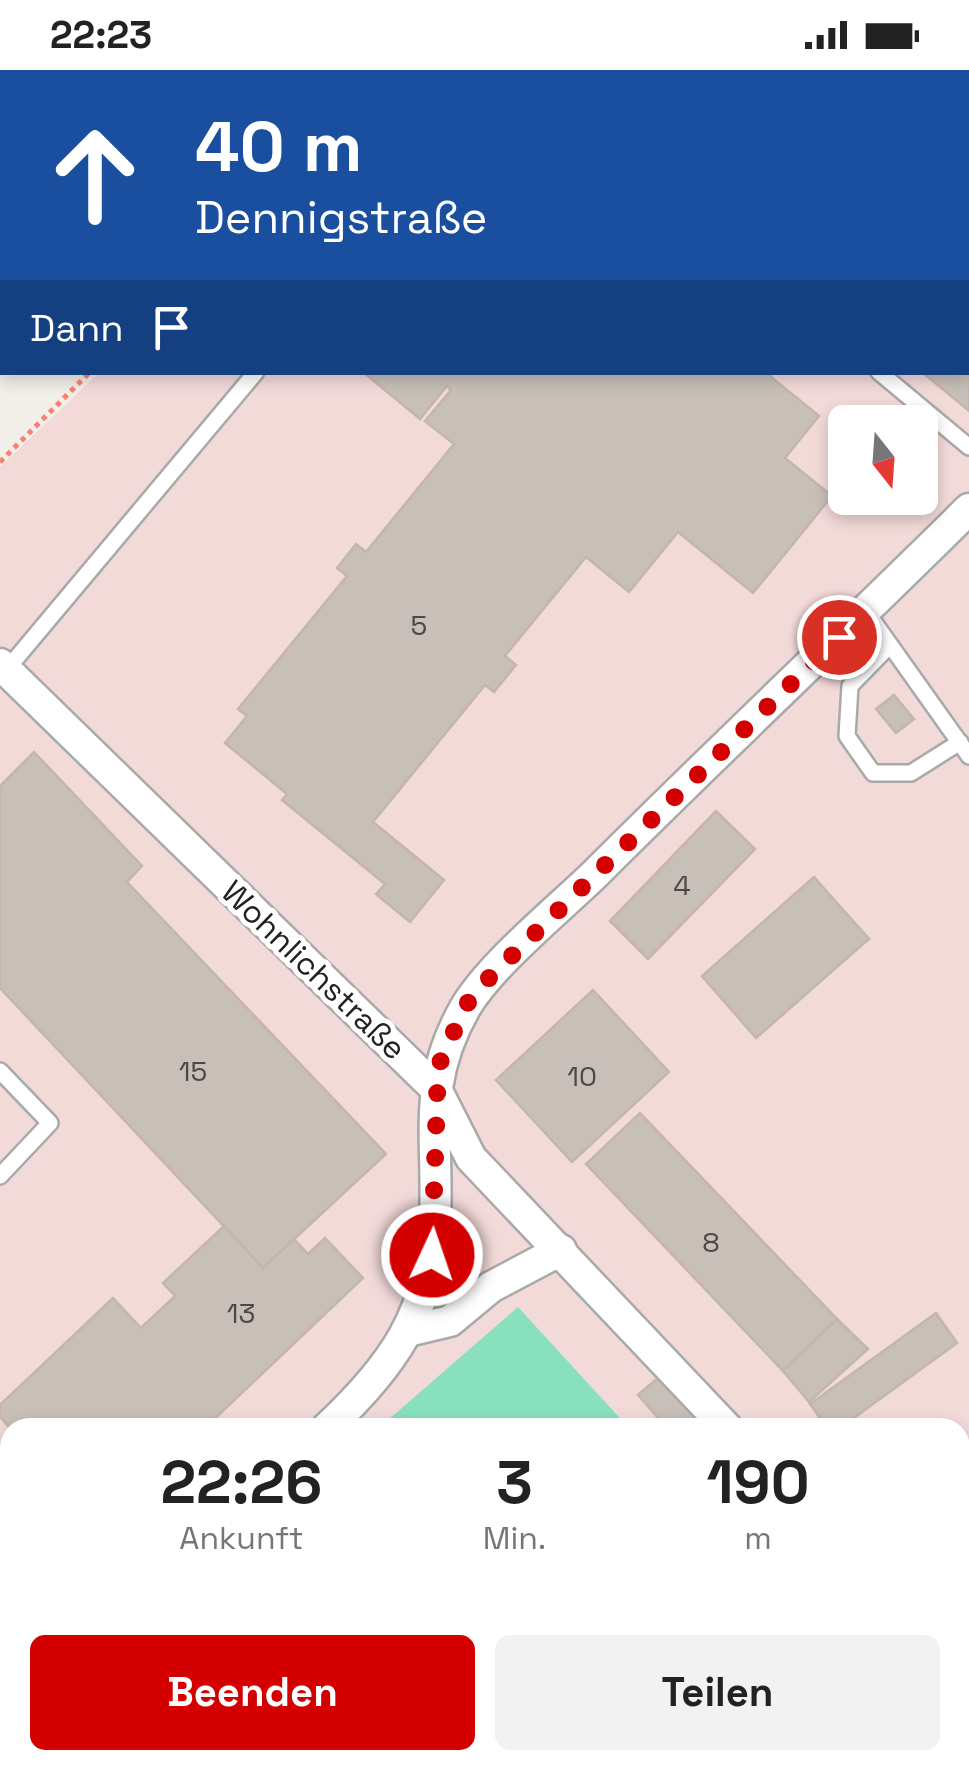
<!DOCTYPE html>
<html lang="de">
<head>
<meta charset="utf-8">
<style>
  :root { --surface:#fff; --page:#f2f2f2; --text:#222; --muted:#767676; --accent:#d40000 }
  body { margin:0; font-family:"Space Grotesk",sans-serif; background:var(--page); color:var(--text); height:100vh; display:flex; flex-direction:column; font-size:38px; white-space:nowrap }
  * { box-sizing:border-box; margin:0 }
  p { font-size:32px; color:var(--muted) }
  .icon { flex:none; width:55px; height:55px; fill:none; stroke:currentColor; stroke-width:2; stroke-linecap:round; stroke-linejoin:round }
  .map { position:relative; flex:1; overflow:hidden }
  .sheet { position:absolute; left:0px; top:1348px; width:970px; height:352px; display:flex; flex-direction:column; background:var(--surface); border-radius:30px 30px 0 0; box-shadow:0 5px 15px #0003 }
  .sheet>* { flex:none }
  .top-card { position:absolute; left:0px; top:0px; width:970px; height:305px; box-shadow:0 5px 15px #0003; background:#1a4fa0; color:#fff; overflow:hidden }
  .needle { width:65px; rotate:163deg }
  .buttons { position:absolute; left:828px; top:335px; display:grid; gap:20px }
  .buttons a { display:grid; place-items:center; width:110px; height:110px; border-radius:15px; background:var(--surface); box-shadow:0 5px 15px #0003; font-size:50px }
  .pin { position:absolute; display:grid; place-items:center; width:85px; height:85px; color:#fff; margin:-42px; border:5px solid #fff; border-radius:50%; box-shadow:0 2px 10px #0007 }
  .me { position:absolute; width:110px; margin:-55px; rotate:3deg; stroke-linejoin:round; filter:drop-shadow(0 0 8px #0008) }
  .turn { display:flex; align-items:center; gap:35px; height:210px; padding:0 30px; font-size:45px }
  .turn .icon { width:130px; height:130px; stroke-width:2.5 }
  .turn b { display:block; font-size:70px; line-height:85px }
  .then { display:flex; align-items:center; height:95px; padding:0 30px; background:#0003; gap:20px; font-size:38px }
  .eta { display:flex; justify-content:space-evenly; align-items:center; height:170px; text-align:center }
  .eta b { font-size:60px; font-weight:700; line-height:70px }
  .action { display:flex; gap:20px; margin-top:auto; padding:20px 30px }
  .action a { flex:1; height:115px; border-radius:15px; background:var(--accent); color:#fff; font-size:40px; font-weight:700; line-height:115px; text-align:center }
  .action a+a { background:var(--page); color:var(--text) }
  .status { display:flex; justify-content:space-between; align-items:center; height:70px; padding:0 50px; background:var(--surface); direction:ltr }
  .status svg { height:28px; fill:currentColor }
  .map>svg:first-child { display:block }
  .commercial { fill:#f2dad9; fill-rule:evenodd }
  .forest { fill:#add19e }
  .pitch { fill:#88e0be }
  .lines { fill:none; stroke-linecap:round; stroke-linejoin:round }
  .river { stroke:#aad3df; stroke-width:48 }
  .building { fill:#c7bfb8; stroke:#c4b6ab; stroke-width:2.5 }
  .lane-casing { stroke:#a9a9a9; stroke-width:20 }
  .street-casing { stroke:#a9a9a9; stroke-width:35 }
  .path { stroke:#fa8072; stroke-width:5; stroke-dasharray:5 5; stroke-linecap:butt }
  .lane { stroke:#fff; stroke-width:15 }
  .street { stroke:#fff; stroke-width:30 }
  .route { stroke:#d40000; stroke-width:18; stroke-dasharray:0 32.4 }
  .labels { text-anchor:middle; stroke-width:10; stroke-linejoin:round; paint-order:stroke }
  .number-label { font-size:28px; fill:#4b4948 }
  .street-label { font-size:32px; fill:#222; stroke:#fff }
</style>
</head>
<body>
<div class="status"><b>22:23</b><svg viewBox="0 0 49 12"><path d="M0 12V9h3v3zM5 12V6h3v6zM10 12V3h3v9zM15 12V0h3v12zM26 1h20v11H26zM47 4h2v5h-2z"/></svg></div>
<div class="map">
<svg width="969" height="1699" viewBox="0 0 969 1699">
  <rect width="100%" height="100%" fill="#f2efe9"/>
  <path class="commercial" d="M420,0H969V1699H0V397L99,303L968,302V2H418ZM845,352H920V428H845ZM10,1358H960V1690H10Z"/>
  <polygon class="forest" points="0,0 198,0 2,2 0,202"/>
  <g class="pitch">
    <polygon points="518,1237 628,1357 380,1357"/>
    <polygon points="476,1690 690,1690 679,1699 484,1699"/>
  </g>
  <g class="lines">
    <g class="river">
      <polyline points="227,2 230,0"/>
      <polyline points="0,222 2,220"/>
    </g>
  </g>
  <g class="building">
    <polygon points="607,0 969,0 969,341 922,302 968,302 968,2"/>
    <polygon points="363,302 765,302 819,346 785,388 832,426 753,523 678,462 629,522 586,487 505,586 516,595 494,622 485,615 373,752 444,810 410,852 376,824 385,814 282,730 287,724 225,673 247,646 238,639 347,506 337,498 356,474 366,482 454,374 425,351 451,320 447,316 420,349"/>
    <polygon points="894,625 914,649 896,663 876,639"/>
    <polygon points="34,682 142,796 127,812 386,1084 263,1198 0,918 0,716"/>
    <polygon points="716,741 755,779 648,889 610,851"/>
    <polygon points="814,807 869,869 756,968 702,906"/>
    <polygon points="593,920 669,1002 572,1092 496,1010"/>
    <polygon points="640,1043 837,1249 783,1301 586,1094"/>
    <polygon points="224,1156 263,1198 294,1169 308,1184 325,1168 363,1208 205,1358 10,1358 0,1347 0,1335 113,1228 141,1258 175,1226 163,1213"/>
    <polygon points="936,1243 957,1273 840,1358 827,1358 810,1334"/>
    <polygon points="837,1249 868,1279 809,1332 783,1301"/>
    <polygon points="665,1302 715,1358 667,1358 638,1325"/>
    <polygon points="960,1363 969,1373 969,1493 960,1502"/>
    <polygon points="149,1690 235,1690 246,1699 141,1699"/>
  </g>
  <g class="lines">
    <defs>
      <g id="lane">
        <polyline points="513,0 516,2"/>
        <polyline points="879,302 969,377"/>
        <polyline points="866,541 969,686"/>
        <polyline points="890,575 850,616 847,666 873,703 911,703 960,672"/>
        <polyline points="3,604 256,302"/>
        <polyline points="0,1001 50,1053 0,1106"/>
        <polyline points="0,1553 10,1564"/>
        <polyline points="383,1690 390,1699"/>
        <polyline points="81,1699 89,1690"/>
      </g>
      <g id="street">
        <polyline points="0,594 436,1019 471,1088 727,1358"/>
        <polyline points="408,1261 450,1251 491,1217 561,1180"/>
        <path d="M327,1358C393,1296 430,1244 435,1150C439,1068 421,1015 465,938C490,895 559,839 596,803C719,680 846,561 969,439"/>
        <polyline points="0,1648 10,1638"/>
        <polyline points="866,1699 873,1690"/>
      </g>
    </defs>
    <use href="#lane" class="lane-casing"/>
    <use href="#street" class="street-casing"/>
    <g class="path">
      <polyline points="410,2 413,0"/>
      <polyline points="0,392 90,302"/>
    </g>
    <use href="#lane" class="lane"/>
    <use href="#street" class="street"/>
  </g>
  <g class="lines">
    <polyline class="route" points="432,1185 438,997 466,935 487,910 839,567"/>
  </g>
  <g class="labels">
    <g class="number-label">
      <text x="419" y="565">5</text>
      <text x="682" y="825">4</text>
      <text x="193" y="1011">15</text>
      <text x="582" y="1016">10</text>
      <text x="711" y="1182">8</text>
      <text x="241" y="1253">13</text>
    </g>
    <g class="street-label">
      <text transform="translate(314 900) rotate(44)" y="11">Wohnlichstraße</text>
    </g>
  </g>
</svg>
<div class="buttons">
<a><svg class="needle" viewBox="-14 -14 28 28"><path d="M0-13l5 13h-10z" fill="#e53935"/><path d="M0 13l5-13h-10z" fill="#767676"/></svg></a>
</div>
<div class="pin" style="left:839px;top:567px;background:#d93025"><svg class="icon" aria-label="arrive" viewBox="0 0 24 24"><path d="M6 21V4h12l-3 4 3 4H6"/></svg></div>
<svg class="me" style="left:432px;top:1185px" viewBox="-20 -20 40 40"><circle r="17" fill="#d40000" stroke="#fff" stroke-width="3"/><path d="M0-11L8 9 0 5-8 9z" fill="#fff"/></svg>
<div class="top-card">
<div class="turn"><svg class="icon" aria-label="ahead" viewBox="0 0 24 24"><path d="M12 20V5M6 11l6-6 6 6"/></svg><div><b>40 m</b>Dennigstraße</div></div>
<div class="then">Dann<svg class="icon" aria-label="arrive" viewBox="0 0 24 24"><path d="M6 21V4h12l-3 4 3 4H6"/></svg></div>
</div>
<section class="sheet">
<div class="eta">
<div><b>22:26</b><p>Ankunft</p></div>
<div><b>3</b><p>Min.</p></div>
<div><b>190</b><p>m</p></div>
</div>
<div class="action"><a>Beenden</a><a>Teilen</a></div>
</section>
</div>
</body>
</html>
